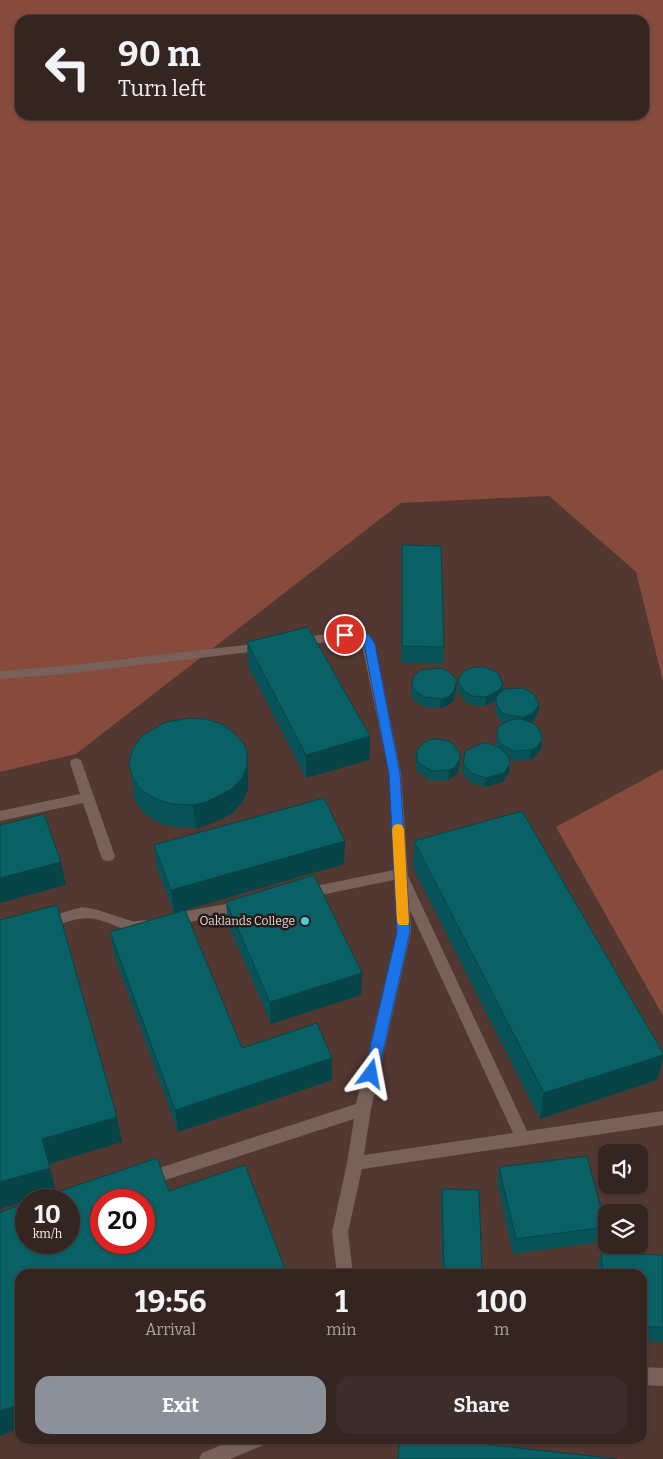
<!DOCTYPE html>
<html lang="en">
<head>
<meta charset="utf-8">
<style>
  :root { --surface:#342521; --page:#3c2d2a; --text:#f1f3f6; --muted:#a9a5a5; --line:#4e423f; --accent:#8c9099 }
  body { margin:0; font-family:Bitter,serif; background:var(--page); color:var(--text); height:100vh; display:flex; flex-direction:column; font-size:19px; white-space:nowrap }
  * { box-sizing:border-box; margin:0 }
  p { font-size:16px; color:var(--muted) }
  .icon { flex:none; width:28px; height:28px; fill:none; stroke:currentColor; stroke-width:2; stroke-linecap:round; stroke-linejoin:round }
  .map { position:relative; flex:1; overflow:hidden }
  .drawer { position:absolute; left:15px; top:1269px; width:632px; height:175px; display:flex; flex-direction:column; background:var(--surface); border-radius:15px; box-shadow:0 1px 4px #0004,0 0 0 1px var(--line) }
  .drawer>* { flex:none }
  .guide { position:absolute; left:15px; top:15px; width:634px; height:105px; border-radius:15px; box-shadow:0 1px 4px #0004,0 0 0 1px var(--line); background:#342521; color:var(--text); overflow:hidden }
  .tools { position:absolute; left:598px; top:1144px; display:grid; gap:10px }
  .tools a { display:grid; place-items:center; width:50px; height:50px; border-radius:10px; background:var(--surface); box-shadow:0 1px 4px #0004,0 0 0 1px var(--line); font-size:25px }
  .speed { position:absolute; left:15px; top:1189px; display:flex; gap:10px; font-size:25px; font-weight:700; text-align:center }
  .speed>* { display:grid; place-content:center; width:65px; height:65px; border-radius:50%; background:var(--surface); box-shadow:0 1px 4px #0004,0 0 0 1px var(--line); line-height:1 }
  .speed small { font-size:12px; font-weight:400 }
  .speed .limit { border:8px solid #d22; background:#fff; color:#111 }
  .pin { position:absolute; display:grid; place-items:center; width:42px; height:42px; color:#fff; margin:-21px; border:2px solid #fff; border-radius:50%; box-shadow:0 1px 5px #0007 }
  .me { position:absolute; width:55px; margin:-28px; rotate:13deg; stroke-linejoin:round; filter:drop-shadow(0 0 4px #0008) }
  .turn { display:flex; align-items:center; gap:18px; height:105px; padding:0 20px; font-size:22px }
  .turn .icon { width:65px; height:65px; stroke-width:2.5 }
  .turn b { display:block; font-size:35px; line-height:42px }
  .eta { display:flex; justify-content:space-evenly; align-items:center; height:85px; text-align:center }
  .eta b { font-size:30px; font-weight:700; line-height:35px }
  .action { display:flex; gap:10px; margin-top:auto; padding:10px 20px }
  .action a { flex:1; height:58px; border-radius:15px; background:var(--accent); color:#fff; font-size:20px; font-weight:700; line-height:58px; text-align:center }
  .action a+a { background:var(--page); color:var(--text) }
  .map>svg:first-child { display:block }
  .built { fill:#533832; fill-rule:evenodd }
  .green { fill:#864b3c; fill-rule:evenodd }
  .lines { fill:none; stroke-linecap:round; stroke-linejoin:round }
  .minor { fill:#78615b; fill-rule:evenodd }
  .wall { fill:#085358 }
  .shaded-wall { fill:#064447 }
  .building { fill:#096166; stroke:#064447; fill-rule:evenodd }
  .route { fill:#1a73e8; stroke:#114b97 }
  .slow { fill:#f59e0b }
  .poi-dot { fill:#51ccd4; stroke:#251c19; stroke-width:2 }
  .labels { text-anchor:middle; stroke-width:5; stroke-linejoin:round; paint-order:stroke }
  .poi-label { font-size:12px; fill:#e2d5d1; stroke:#251c19; text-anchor:end }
</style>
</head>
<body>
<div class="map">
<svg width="663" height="1459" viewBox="0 0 663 1459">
  <rect width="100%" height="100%" fill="#45312c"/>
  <path class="built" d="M549,496L636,572L663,682V769L556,827L663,1016V1459H0V772L76,754L401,503ZM606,1152H639V1185H606ZM26,1200H69V1242H26ZM101,1200H144V1242H101ZM606,1212H639V1245H606ZM20,1274H642V1439H20Z"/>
  <g class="green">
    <path d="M0,0H663V682L636,572L549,496L401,503L76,754L0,772ZM20,20H644V115H20Z"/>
    <polygon points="663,769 663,1016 556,827"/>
  </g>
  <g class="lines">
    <g class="minor">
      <path d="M357,630L369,634L375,644L401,774L408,876L527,1131L663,1111V1125L362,1169L348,1232L353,1274H337L332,1232L347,1163L354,1119L147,1186L141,1184L139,1179L141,1174L147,1172L356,1104L397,932L394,880L306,898L301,897L299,893L301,889L306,888L394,870L389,774L361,640L356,638L298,646L292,642L298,638ZM410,910L513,1133L364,1155L371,1109L411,932Z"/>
      <polygon points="263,643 267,644 269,647 267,650 64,674 0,679 0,671 64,666"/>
      <polygon points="76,758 81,760 82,763 115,856 113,860 108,861 103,860 101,856 83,803 0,821 0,811 80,794 70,763 71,760"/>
      <polygon points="242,901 247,902 249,906 247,910 242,911 171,926 166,924 164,920 166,916 171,914"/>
      <path d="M82,907C100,909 114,916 132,921C138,922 144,919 151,921L153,925L151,929C128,937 116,923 95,919C79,916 62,924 46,929L41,927L39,923L41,919Z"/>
      <polygon points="642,1367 663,1368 663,1386 642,1385"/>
      <polygon points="236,1439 267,1439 264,1445 230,1459 199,1459 202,1453"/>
    </g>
  </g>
  <g class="wall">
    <polygon points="402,545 444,647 443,664 401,663"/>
    <polygon points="247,642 370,736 369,760 306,778 248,666"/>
    <polygon points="458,682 503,684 502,692 539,705 538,714 532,723 542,740 541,749 536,756 530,760 514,761 509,758 509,773 503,782 485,787 470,782 462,773 463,763 497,746 496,739 497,730 504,723 500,721 495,712 496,701 485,706 471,705 465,702 458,691"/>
    <polygon points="412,686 456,690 454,701 447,706 440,708 424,707 414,700 411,695"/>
    <polygon points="416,751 460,759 459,769 455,776 448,780 431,781 417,772 415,761"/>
    <polygon points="129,762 248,776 248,790 243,801 232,814 208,825 196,828 175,827 161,824 145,814 135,801"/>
    <polygon points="414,841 663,1053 663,1059 657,1080 540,1119 413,868"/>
    <polygon points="154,845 344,864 185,910 242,1048 332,1058 332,1080 178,1132 114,955 110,932 174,913 157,868"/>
    <polygon points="226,902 362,973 361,995 271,1024 228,924"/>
    <polygon points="499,1167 606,1227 602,1242 513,1254 497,1182"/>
    <polygon points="442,1189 482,1274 442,1274 441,1204"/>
    <polygon points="601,1253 663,1255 663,1342 642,1341 642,1274 598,1274 597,1268"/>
  </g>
  <g class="shaded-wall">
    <polygon points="457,680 456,690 454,701 447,706 440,708 441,699"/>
    <polygon points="503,684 502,693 500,698 485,706 486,697"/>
    <polygon points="539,705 538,714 531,723 521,726 523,717"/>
    <polygon points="370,736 369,760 306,778 306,755"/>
    <polygon points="542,740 541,749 536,756 530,760 531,750"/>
    <polygon points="247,752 248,776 248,790 243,801 232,814 208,825 196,828 193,805"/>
    <polygon points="460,759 459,769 455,776 448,780 449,770"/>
    <polygon points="510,764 509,773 503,782 485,787 486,778"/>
    <polygon points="345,841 344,864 174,913 171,890"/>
    <polygon points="61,862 66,885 0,903 0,878"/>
    <polygon points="362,973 361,995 271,1024 270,1002"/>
    <polygon points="663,1055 663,1059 657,1080 540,1119 544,1093"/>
    <polygon points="332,1058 332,1080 178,1132 175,1110"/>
    <polygon points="117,1117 122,1142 49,1164 42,1139"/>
    <polygon points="50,1168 56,1192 31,1200 26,1200 26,1201 0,1209 0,1182"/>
    <polygon points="20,1404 20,1428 0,1436 0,1411"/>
  </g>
  <g class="building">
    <polygon points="402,545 441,546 444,647 402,646"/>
    <polygon points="308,627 370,736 306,755 247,642"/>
    <polygon points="474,667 484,667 497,672 503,684 501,689 486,697 472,696 465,692 458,682 460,676 464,671"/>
    <polygon points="441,668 448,671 457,680 454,691 448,697 441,699 424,697 415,691 412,686 413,677 421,670"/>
    <polygon points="523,688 535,695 539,705 532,714 523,717 508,715 501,712 496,703 496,697 504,689"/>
    <polygon points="191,718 206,719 224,725 233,732 244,744 247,752 247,767 242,778 230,790 206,802 193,805 172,804 158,800 142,791 132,777 129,762 133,748 143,735 166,722"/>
    <polygon points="513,719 521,719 535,724 542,734 542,740 537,747 531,750 515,751 502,745 498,740 497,730 500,725"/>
    <polygon points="432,739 445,740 452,743 460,753 460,759 455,767 449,770 432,771 418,763 416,751 425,742"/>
    <polygon points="487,743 501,748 509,758 510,764 504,773 486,778 471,773 463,763 465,751 480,744"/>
    <polygon points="324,798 345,841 171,890 154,845"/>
    <polygon points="522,811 663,1053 663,1055 544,1093 414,841"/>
    <polygon points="44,814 61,862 0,878 0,825"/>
    <polygon points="314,875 362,973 270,1002 226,902"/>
    <polygon points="57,905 117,1117 42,1139 50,1168 0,1182 0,920"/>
    <polygon points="185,910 242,1048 317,1023 332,1058 175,1110 110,932"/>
    <polygon points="587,1156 606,1227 516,1239 499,1167"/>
    <path d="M157,1158L169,1191L245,1165L287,1274H20V1404L0,1411V1212L26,1203V1242H69V1200H34ZM101,1200H144V1242H101Z"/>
    <polygon points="442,1189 479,1190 482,1274 444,1274"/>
    <polygon points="601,1253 663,1255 663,1327 642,1327 642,1274 603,1274"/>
    <polygon points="400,1439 439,1439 617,1459 398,1459"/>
  </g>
  <path class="route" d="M357,630L369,635L375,644L400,774L410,932L378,1074L376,1078L371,1080L366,1078L364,1074L397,932L389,774L364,644C359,636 353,638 345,639L339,635L341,632Z"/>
  <polygon class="slow" points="398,824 402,825 404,829 409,922 408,925 399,925 397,922 392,829 394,825"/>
  <circle class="poi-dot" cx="305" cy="921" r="5"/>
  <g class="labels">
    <g class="poi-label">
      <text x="295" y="925">Oaklands College</text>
    </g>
  </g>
</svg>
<div class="tools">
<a><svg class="icon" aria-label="sound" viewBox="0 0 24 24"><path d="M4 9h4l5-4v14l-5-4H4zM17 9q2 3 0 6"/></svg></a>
<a><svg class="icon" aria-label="layers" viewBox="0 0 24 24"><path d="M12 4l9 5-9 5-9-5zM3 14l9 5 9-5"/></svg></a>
</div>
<div class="speed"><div>10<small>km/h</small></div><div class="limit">20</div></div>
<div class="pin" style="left:345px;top:635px;background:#d93025"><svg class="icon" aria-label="arrive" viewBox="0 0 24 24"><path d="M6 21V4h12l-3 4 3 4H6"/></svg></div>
<svg class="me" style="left:371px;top:1074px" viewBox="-20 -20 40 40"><path d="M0-17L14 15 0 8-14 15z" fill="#1a73e8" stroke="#fff" stroke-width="4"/></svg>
<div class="guide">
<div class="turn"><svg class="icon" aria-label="left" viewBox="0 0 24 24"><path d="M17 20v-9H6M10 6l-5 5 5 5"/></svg><div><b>90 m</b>Turn left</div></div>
</div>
<section class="drawer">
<div class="eta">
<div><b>19:56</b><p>Arrival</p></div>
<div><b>1</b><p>min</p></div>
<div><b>100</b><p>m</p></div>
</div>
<div class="action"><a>Exit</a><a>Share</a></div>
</section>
</div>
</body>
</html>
